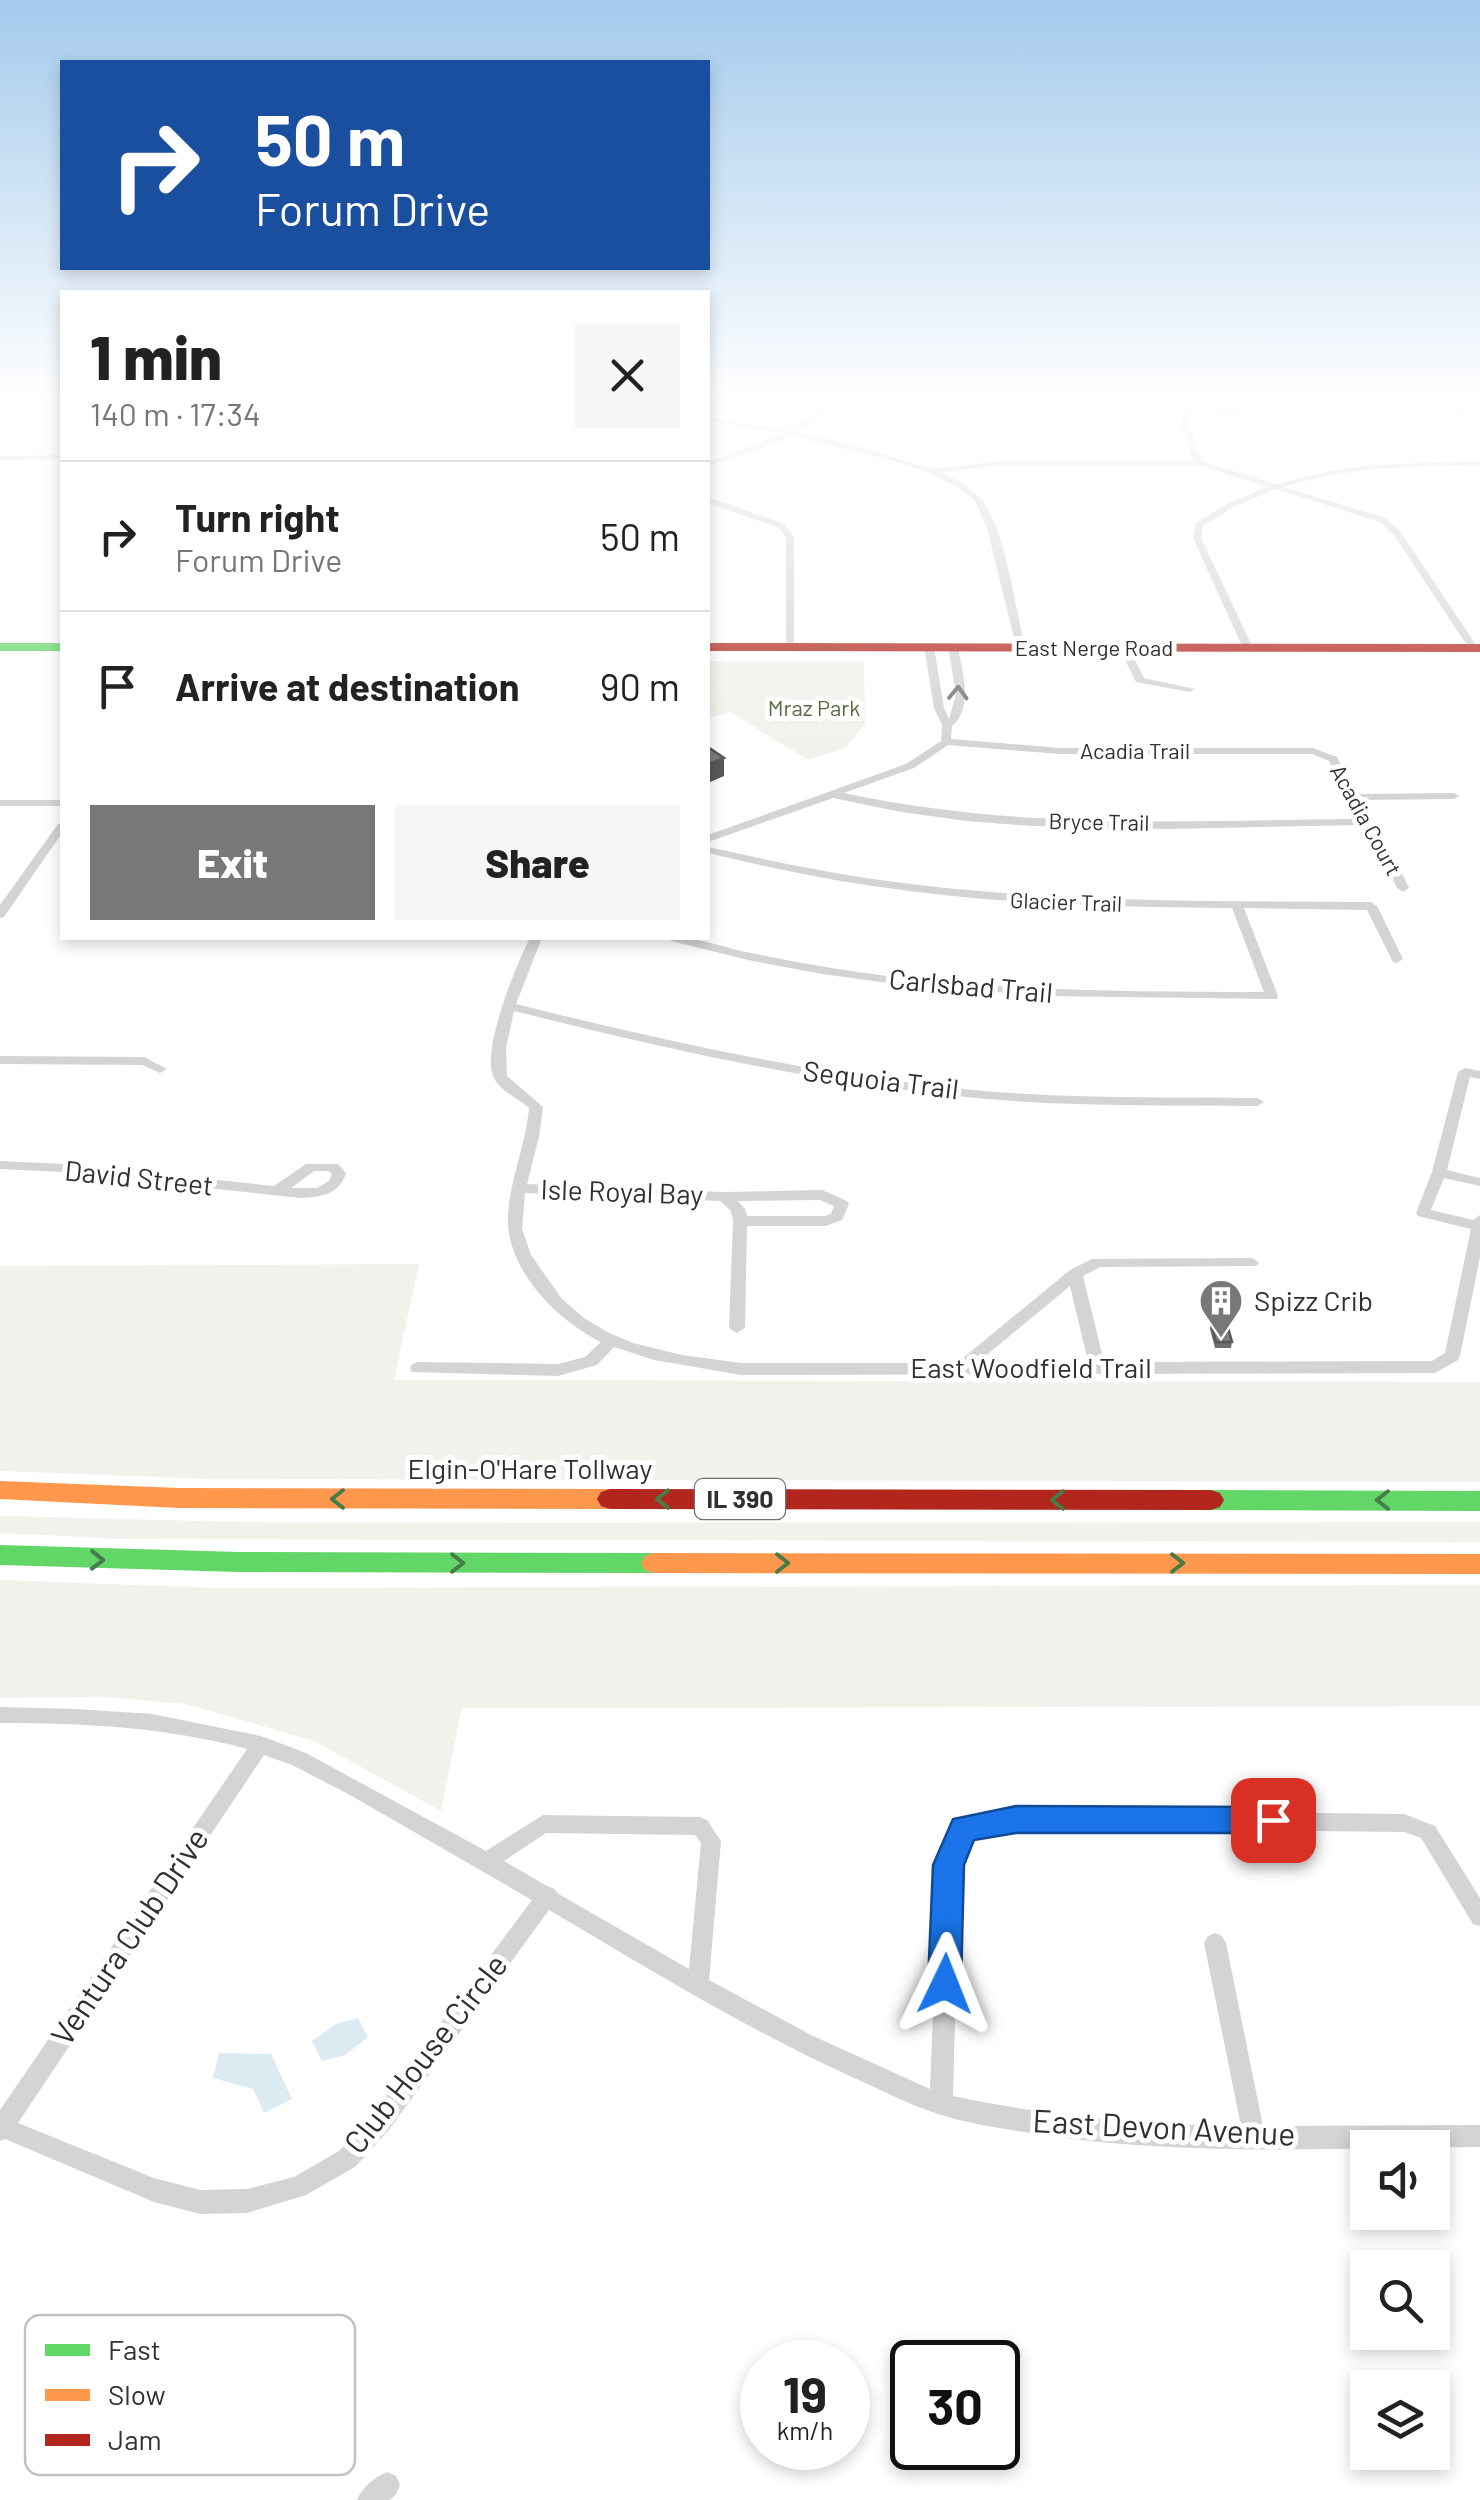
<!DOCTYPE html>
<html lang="en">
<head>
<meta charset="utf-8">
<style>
  :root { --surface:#fff; --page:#f6f6f6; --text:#222; --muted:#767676; --line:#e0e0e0; --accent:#787878 }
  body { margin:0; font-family:Barlow,sans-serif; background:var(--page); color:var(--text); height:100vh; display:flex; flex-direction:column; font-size:38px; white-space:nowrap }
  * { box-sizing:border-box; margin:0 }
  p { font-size:32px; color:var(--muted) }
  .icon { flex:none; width:55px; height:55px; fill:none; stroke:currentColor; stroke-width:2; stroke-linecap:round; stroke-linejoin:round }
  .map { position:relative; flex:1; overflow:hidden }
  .details { position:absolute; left:60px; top:290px; width:650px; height:650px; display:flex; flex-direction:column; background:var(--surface); border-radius:0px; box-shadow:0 5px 15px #0003 }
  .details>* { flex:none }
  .hud { position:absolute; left:60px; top:60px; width:650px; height:210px; border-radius:0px; box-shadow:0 5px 15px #0003; background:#1a4fa0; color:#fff; overflow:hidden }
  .buttons { position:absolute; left:1350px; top:2130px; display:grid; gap:20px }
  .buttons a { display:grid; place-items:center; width:100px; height:100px; border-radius:0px; background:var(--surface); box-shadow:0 5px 15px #0003; font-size:50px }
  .speed { position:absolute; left:740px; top:2340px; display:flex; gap:20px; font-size:50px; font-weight:700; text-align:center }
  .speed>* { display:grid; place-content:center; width:130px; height:130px; border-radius:50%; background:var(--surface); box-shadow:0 5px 15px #0003; line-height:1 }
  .speed small { font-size:25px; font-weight:400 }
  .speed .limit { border:5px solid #111; border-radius:15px; background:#fff; color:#111 }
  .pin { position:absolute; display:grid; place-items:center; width:85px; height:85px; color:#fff; margin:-42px; border-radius:20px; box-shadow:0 5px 15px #0006 }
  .me { position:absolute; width:110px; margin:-55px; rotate:2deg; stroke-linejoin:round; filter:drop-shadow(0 0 8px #0008) }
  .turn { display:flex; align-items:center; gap:35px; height:210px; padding:0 30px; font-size:45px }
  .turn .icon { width:130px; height:130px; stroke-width:2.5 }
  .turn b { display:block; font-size:70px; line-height:85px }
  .round { display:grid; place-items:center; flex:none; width:105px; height:105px; border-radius:0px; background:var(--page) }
  .summary { display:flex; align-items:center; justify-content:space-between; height:170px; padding:0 30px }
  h1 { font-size:60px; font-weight:800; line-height:75px }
  .action { display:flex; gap:20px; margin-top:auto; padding:20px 30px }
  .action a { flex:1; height:115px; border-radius:0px; background:var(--accent); color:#fff; font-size:40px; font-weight:800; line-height:115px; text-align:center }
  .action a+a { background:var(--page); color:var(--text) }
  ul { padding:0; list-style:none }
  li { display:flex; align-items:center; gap:30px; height:150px; padding:0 30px; border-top:2px solid var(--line) }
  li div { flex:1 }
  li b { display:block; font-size:38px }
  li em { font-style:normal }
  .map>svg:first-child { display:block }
  .green { fill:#f0f3ec }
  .water { fill:#dcebf1 }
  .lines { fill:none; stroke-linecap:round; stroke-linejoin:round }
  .street { fill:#d4d4d4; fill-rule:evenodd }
  .fast { fill:#63d668; fill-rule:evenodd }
  .slow { fill:#ff974d; fill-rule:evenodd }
  .jam { fill:#b3261e; fill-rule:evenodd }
  .wall { fill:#6d6d6d }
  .shaded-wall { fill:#595959 }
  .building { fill:#7f7f7f; stroke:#595959; stroke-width:2.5 }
  .oneway { stroke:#7a7a7a }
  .oneway2 { stroke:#477b49 }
  .route { fill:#1a73e8; stroke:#114b97; stroke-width:2.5 }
  .labels { text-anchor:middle; stroke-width:10; stroke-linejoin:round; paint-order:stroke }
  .far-street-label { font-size:22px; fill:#303030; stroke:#fff }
  .far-park-label { font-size:22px; fill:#576a40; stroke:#fff }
  .shield { fill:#fff; stroke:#6e6e6e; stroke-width:2.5 }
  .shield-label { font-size:25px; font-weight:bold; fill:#303030 }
  .street-label { font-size:28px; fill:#303030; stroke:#fff }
  .poi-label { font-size:28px; fill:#303030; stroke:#fff; text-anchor:start }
  .near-street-label { font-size:32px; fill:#303030; stroke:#fff }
  .key { fill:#fff; stroke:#c1c1c1; stroke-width:2.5 }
  .key-label { font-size:28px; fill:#303030 }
</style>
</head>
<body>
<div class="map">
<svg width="1480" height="2500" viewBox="0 0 1480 2500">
  <rect width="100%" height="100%" fill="#fff"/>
  <g class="green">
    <polygon points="708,661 864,661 865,725 845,748 808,760 730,712 708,719"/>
    <polygon points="419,1264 394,1380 1480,1382 1480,1482 211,1479 0,1471 0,1266"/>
    <polygon points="0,1516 291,1523 1480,1522 1480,1542 123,1539 0,1533"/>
    <polygon points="0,1580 219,1588 1480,1585 1480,1706 462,1708 441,1811 314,1741 186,1704 104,1697 0,1698"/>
  </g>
  <g class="water">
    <polygon points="358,2018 368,2037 345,2055 322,2061 312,2041 336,2024"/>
    <polygon points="219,2053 271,2054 292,2099 264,2113 253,2089 213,2078"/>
  </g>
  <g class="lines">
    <g class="street">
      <path d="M818,402H826L819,416L798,432L854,445L933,469L1000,461H1194L1180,422L1187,411L1031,402L1189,407L1194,403L1198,405L1197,407L1255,410H1458L1453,402H1460L1466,414H1255L1194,412L1188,422L1202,461L1275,484L1334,470L1370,465L1480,461V465C1414,466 1347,467 1284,487L1386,518L1400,531L1478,648L1470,650L1394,535L1380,522L1276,489L1233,507L1203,526L1201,538L1253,648L1248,651L1243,648L1193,538L1196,523L1227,504L1267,487L1198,465H1000L941,473C955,479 970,486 980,498C1005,525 1016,611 1025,648L1017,650L987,528L975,501L957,487L927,472L890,460L792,436L758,450L708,466V462L783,434L708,421V417L789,431L813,413Z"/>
      <polygon points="62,455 62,459 0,460 0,456"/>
      <polygon points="708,497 785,524 794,538 794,649 786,647 786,538 779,528 708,503"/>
      <path d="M929,644L934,647L944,708L949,719L956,694L948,647L953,644L958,647C962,671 974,708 952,726L951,739L1060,748H1313L1337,757L1356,794L1454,793L1459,796L1454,799L1359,800L1369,820L1381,830L1409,888L1403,892L1397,888L1370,832L1361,825L1166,829L1032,826L966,821L901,812L833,798L708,842V835L906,764L941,741L942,725L934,708L924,647ZM948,745L1060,754H1312L1329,761L1357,819C1182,821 1017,830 844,793L914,768Z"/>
      <polygon points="1124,645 1129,648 1144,678 1195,689 1190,692 1136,682 1119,648"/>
      <rect x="0" y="800" width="62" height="6"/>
      <polygon points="62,823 62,833 4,917 0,918 0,905 58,824"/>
      <path d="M708,847C763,859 818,871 873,879C1038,903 1205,901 1371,902L1377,906L1403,959L1397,963L1393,962L1367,910L1244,908L1278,996L1277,999L1046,996L896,984L822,974L748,960L671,941L669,938C697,936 724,948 751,953C799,963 847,971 895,977C1018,991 1141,992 1264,992L1232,908C1112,907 991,904 873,886C817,878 762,866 708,853Z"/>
      <path d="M530,938H542L516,1004C667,1042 819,1075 974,1090C1068,1099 1163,1097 1257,1098L1264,1102L1257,1106C1163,1105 1070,1107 976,1098C820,1084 666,1049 514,1011L506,1048L507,1076L543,1107L539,1137L527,1184L724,1192L822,1190L847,1201L849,1204L842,1220L826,1226H747L745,1328L737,1333L729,1328L733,1221L731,1211L720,1201L525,1193L522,1229L531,1255L562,1299L584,1318L607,1332L633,1343L682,1355L741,1363H957L1070,1270L1092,1259L1251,1258L1256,1260L1259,1263L1256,1266L1100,1267L1083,1276L1104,1362L1432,1361L1445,1353L1471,1229L1418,1216L1416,1213L1432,1172L1458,1072L1465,1068L1480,1071V1079L1470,1077L1447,1170L1480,1178V1186L1444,1178L1431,1210L1473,1220L1480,1215V1257L1460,1356L1458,1360L1435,1373L741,1375L654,1360L614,1347L597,1365L558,1376L412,1372L410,1368L412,1364L418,1362L558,1364L585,1357L601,1342C556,1320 505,1268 508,1215C510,1179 526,1144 529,1108C518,1098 499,1091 493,1076C482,1048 516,965 530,938ZM820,1200L834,1206L831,1214L825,1216H747L745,1209L738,1201ZM1070,1286L1088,1362L977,1363Z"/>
      <polygon points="0,1056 144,1057 167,1069 160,1073 142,1065 0,1064"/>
      <path d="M0,1161L64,1164L274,1186L306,1164H338L346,1173C339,1195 321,1197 300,1198L64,1172L0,1169ZM314,1171H329L332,1174L329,1181L317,1188H291Z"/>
      <path d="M0,1707L76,1709L152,1714L261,1736L306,1753L486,1851L543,1815L700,1817L707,1820L721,1841L709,1980L811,2035L930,2089L939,1865L957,1823L1016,1810L1404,1814L1435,1826L1480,1898V1926L1473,1924L1421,1838L1404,1832L1016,1828L971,1836L959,1865L953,2096C1048,2116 1143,2125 1241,2126L1204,1943L1208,1936L1215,1933L1222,1936L1226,1943L1263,2126L1480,2125V2147C1337,2148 1192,2156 1049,2136C1012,2130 973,2125 938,2114C909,2105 882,2090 854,2078C748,2030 649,1969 549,1910L388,2131L355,2167L306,2195L247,2213L200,2214L154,2202L5,2139L0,2141V2110L247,1749C166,1727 83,1723 0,1723ZM264,1755L292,1765L350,1795L532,1900L372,2115L339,2151L294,2177L247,2189L200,2190L154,2178L18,2123ZM546,1833L695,1835L701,1843L689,1969L557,1893L555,1889L547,1886L504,1861Z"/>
      <path d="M387,2472L396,2476L400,2485L396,2494L390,2500H357C362,2487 374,2478 387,2472Z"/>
    </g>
    <g class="fast">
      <rect x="0" y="643" width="62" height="8"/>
      <polygon points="1211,1490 1480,1491 1480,1511 1211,1510 1202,1507 1198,1500 1202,1493"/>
      <polygon points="0,1545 239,1552 654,1553 663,1556 667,1563 663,1570 654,1573 239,1572 0,1565"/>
    </g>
    <g class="slow">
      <polygon points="0,1481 179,1488 610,1489 619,1492 623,1499 619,1506 610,1509 179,1508 0,1499"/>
      <polygon points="654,1553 1480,1554 1480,1574 654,1573 645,1570 641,1563 645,1556"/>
    </g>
    <g class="jam">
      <polygon points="708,643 1480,644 1480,652 708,651"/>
      <polygon points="610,1489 1211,1490 1220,1493 1224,1500 1220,1507 1211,1510 610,1509 601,1506 597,1499 601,1492"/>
    </g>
  </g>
  <polygon class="wall" points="1211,1324 1232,1342 1231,1348 1215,1348 1210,1329"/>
  <polygon class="shaded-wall" points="724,758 724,776 708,783 708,764"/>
  <g class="building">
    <polygon points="708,747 724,758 708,764"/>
    <polygon points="1211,1324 1227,1324 1232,1342 1216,1342"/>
  </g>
  <defs><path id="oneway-chevron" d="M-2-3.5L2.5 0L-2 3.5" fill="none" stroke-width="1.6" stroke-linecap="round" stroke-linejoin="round" transform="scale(2.5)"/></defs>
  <use class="oneway" href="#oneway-chevron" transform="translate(958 693) rotate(-88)"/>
  <g class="oneway2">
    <use href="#oneway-chevron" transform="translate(338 1499) rotate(-180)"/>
    <use href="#oneway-chevron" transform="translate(663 1499) rotate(-180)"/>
    <use href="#oneway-chevron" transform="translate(1058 1500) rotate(-180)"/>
    <use href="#oneway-chevron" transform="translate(1383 1500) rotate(-180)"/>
    <use href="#oneway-chevron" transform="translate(97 1560) rotate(1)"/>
    <use href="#oneway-chevron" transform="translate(457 1563)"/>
    <use href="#oneway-chevron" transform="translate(782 1563)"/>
    <use href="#oneway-chevron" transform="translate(1177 1563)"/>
  </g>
  <linearGradient id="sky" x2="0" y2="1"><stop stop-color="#a3caec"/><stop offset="0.53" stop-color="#fff"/><stop offset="1" stop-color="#fff" stop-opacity="0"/></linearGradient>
  <rect width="1480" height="752" fill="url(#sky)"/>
  <polygon class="route" points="1016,1806 1273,1807 1284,1811 1288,1820 1284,1829 1273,1833 1016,1833 974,1840 964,1865 961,1984 956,1995 945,2000 933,1995 928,1984 933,1865 953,1819"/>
  <defs>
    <symbol id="building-pin" viewBox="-11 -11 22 30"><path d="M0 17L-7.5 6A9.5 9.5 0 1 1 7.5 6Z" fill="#787878" stroke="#fff"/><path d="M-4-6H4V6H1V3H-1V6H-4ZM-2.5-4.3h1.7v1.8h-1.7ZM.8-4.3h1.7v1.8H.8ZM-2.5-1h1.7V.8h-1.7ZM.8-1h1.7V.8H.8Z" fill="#fff"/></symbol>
  </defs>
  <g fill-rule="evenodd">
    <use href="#building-pin" x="1196" y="1276" width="50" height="68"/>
  </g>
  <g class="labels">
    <g class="far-street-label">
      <text x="1094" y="656">East Nerge Road</text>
      <text x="1135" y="759">Acadia Trail</text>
      <text transform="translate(1366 820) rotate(61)" y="8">Acadia Court</text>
      <text transform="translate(1099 822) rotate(1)" y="8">Bryce Trail</text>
      <text transform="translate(1066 902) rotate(2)" y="8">Glacier Trail</text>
    </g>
    <g class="far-park-label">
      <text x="814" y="716">Mraz Park</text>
    </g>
    <rect class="shield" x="695" y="1479" width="90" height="40" rx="8"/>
    <g class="shield-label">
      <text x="740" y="1508">IL 390</text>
    </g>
    <g class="street-label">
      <text transform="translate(971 986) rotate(5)" y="10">Carlsbad Trail</text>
      <text transform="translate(881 1080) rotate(7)" y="10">Sequoia Trail</text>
      <text transform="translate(139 1178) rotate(6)" y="10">David Street</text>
      <text transform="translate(622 1192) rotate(2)" y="10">Isle Royal Bay</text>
      <text x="1031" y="1378">East Woodfield Trail</text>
      <text x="530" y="1479">Elgin-O'Hare Tollway</text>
    </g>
    <g class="poi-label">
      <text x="1254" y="1311">Spizz Crib</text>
    </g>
    <g class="near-street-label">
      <text transform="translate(130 1937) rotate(-56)" y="11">Ventura Club Drive</text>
      <text transform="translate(426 2054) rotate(-52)" y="11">Club House Circle</text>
      <text transform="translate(1164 2128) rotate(3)" y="11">East Devon Avenue</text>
    </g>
  </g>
  <rect x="25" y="2315" width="330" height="160" rx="15" class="key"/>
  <rect x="45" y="2344" width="45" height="12" fill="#63d668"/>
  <rect x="45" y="2389" width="45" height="12" fill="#ff974d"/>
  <rect x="45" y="2434" width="45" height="12" fill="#b3261e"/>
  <g class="key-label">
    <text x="108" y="2360">Fast</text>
    <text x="108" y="2405">Slow</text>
    <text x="108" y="2450">Jam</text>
  </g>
</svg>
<div class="buttons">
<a><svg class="icon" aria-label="sound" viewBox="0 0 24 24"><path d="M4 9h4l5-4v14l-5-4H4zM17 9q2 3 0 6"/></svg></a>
<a><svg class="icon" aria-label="search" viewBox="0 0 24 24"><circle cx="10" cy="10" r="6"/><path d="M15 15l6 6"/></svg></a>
<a><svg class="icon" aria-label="layers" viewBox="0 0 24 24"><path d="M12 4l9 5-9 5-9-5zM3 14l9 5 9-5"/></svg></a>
</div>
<div class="speed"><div>19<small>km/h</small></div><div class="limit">30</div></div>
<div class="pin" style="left:1273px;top:1820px;background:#d93025"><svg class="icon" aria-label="arrive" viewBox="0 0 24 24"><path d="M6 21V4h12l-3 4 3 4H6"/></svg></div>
<svg class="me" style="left:945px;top:1984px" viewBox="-20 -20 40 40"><path d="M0-17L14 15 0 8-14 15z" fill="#1a73e8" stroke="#fff" stroke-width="4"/></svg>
<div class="hud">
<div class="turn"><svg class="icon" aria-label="right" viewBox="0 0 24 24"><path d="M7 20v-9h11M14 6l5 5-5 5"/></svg><div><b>50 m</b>Forum Drive</div></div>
</div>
<section class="details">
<div class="summary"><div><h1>1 min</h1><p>140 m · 17:34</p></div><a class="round"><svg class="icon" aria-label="close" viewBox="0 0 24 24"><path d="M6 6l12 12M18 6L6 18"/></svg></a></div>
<ul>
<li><svg class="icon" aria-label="right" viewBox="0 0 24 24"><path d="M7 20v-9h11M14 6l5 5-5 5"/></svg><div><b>Turn right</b><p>Forum Drive</p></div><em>50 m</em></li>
<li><svg class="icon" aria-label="arrive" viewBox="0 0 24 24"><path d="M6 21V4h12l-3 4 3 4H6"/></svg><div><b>Arrive at destination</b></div><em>90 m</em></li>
</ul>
<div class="action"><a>Exit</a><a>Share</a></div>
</section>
</div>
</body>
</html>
